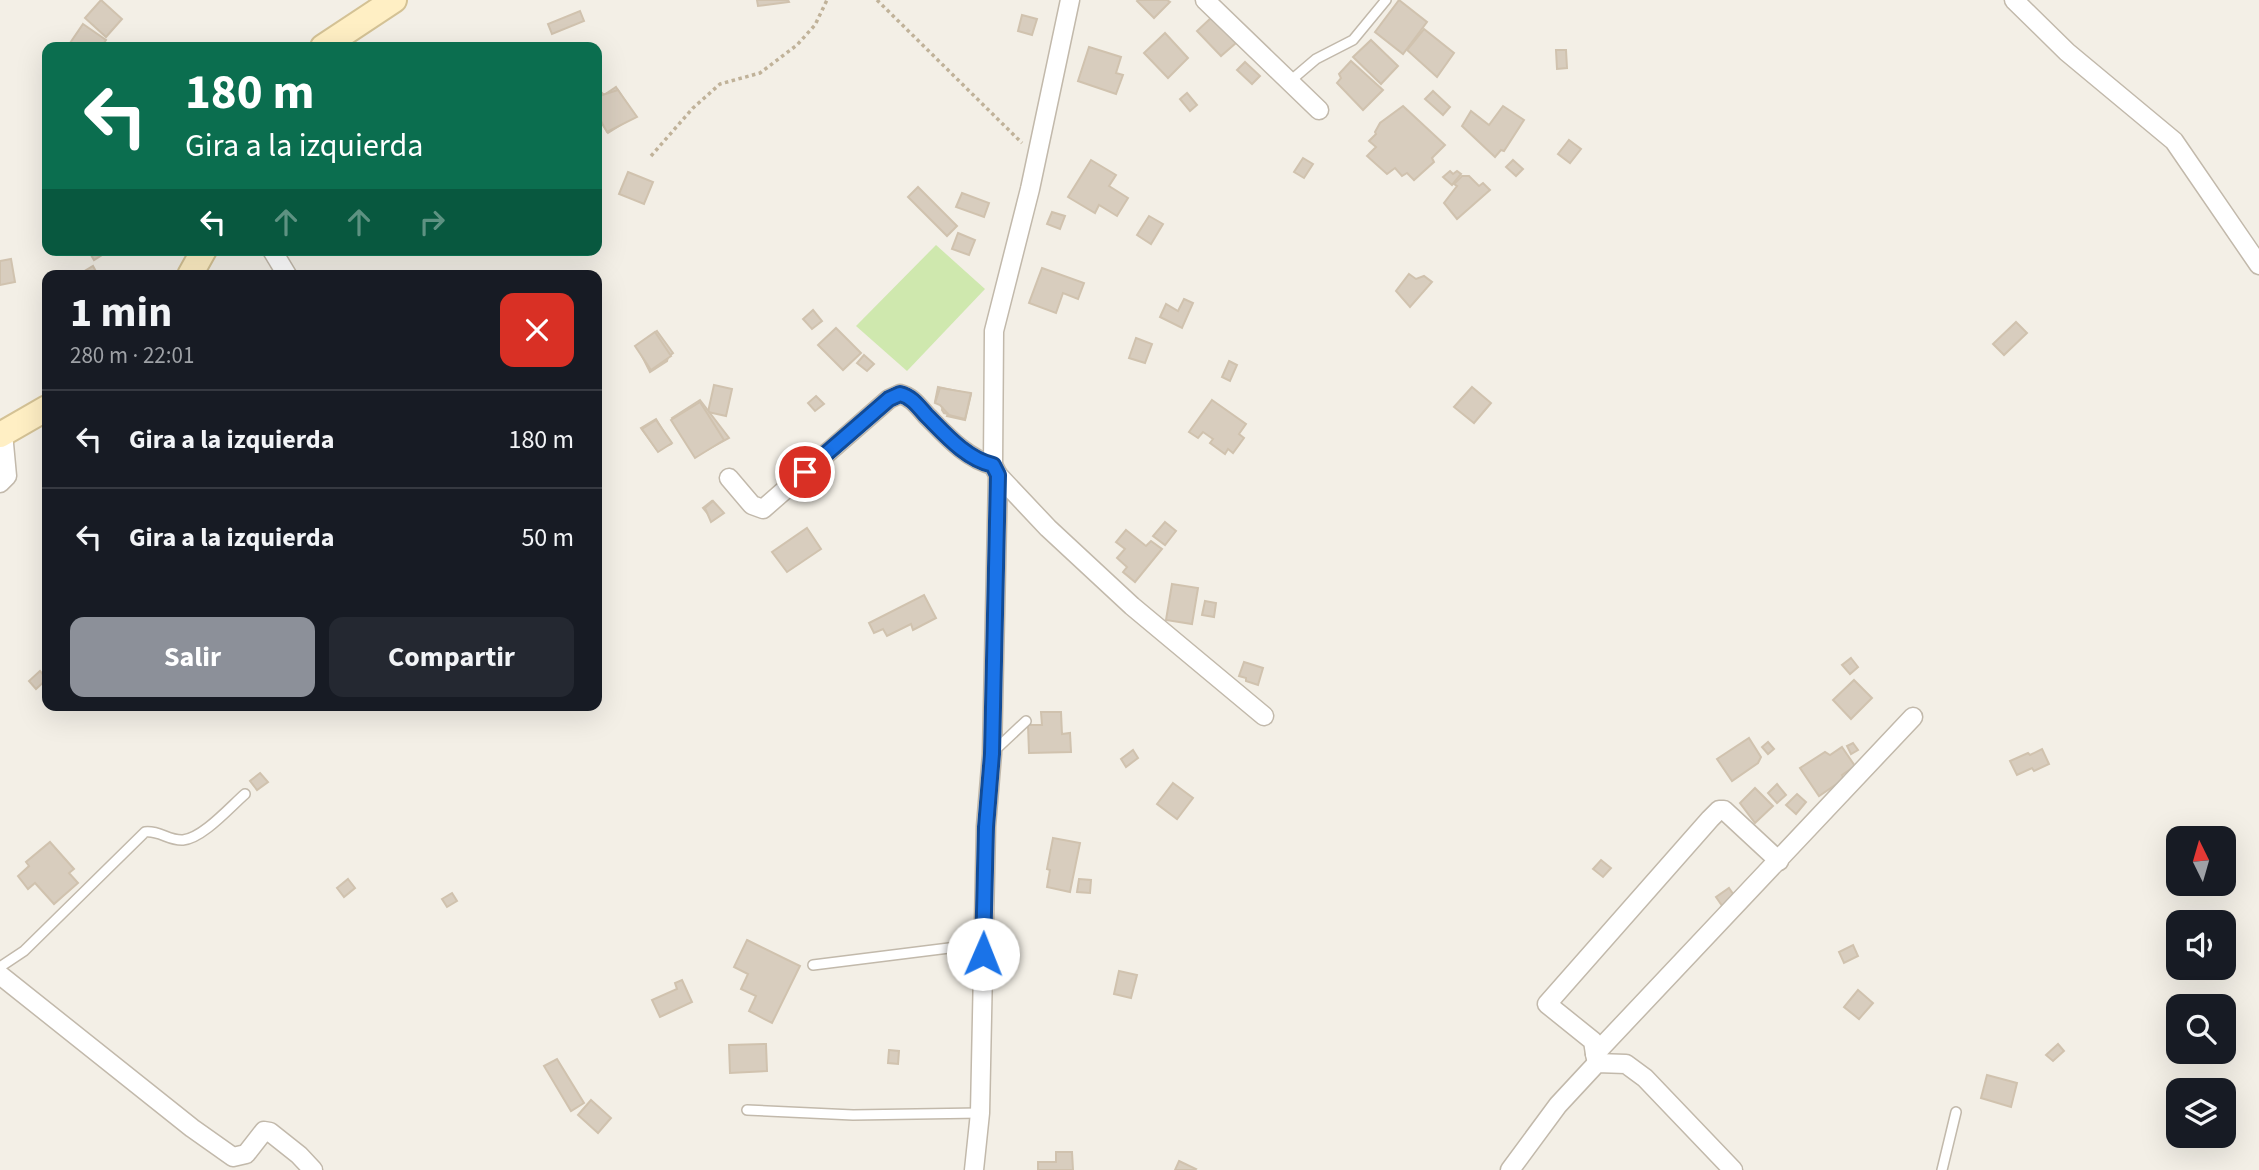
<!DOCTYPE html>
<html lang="es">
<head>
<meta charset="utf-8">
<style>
  :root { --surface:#171b24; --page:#242831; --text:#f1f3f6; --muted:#9ea1a6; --line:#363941; --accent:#8c9099 }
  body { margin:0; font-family:"Source Sans 3",sans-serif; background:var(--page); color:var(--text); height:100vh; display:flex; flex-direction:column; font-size:26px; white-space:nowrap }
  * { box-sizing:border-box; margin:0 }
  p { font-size:23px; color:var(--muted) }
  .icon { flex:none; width:38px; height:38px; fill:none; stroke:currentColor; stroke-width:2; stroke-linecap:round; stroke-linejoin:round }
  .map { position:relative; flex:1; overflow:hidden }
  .side { position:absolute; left:42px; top:270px; width:560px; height:441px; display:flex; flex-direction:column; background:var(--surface); border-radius:14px; box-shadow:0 7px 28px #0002 }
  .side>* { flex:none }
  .banner { position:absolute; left:42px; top:42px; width:560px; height:214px; border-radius:14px; box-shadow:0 7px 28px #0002; background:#0b6e4f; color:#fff; overflow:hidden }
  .needle { width:46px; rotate:355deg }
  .tools { position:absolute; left:2166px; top:826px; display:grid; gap:14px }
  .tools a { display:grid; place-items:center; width:70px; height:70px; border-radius:14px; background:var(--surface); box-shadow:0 7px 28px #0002; font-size:35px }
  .pin { position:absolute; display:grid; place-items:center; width:60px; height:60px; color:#fff; margin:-30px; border:4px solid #fff; border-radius:50%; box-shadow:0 2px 7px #0007 }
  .me { position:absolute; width:77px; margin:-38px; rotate:1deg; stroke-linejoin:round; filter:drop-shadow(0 0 5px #0008) }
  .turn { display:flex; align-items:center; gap:24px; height:147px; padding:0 28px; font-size:32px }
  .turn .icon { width:91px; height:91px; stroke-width:2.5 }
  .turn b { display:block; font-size:49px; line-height:60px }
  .lanes { display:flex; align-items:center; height:66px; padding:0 28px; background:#0003; justify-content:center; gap:35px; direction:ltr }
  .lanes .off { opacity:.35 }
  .round { display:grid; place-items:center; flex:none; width:74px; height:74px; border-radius:14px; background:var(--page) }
  .summary { display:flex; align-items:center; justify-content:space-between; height:119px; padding:0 28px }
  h1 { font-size:42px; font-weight:700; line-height:52px }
  .button { display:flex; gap:14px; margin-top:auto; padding:14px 28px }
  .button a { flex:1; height:80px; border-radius:14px; background:var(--accent); color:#fff; font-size:28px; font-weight:700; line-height:80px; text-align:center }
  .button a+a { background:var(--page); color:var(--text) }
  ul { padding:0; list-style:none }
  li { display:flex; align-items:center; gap:21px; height:98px; padding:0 28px; border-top:2px solid var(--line) }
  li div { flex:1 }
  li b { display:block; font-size:26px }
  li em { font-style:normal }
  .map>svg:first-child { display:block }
  .green { fill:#cfe8ae }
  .building { fill:#d8cdbe; stroke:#d0c2ae; stroke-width:2 }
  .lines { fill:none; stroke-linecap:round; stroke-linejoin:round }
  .service-casing { stroke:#c2b9ab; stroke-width:12 }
  .minor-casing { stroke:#c2b9ab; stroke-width:21 }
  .secondary-casing { stroke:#d4c295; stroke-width:28 }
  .path { stroke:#c0b299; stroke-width:3.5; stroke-dasharray:3.5 3.5; stroke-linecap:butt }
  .service { stroke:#fff; stroke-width:9 }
  .minor { stroke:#fff; stroke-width:18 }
  .secondary { stroke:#ffefc4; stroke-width:24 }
  .route-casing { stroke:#114b97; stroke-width:18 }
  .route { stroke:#1a73e8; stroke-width:12 }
</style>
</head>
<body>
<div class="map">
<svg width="2259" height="1170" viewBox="0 0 2259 1170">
  <rect width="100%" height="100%" fill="#f3efe6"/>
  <polygon class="green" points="936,245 985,289 907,371 856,326"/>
  <g class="building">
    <polygon points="101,0 122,19 106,37 85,18"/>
    <polygon points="757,0 788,0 789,2 758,6"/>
    <polygon points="1138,0 1167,0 1170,2 1154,18 1137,1"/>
    <polygon points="1399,0 1427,22 1403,54 1375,32"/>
    <polygon points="580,11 584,21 552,34 548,24"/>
    <polygon points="1022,15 1037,19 1032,35 1018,31"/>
    <polygon points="1212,17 1236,43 1221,56 1197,31"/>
    <polygon points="83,24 106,40 101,47 68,46"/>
    <polygon points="1424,29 1454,53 1437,77 1407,50"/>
    <polygon points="1165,33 1188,58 1168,78 1144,53"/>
    <polygon points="1371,40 1398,66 1381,84 1353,57"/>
    <polygon points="1089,47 1121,57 1116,73 1123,75 1116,94 1078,81"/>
    <polygon points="1556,50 1566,50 1567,68 1557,69"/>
    <polygon points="1351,61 1383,90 1363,110 1337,83 1341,78 1339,74"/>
    <polygon points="1245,62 1260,76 1252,84 1237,70"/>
    <polygon points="616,87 635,116 608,133 597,116 597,88 604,95"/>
    <polygon points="618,90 637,117 607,132 597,114 597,93 599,96"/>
    <polygon points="1433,91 1450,107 1443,115 1425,99"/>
    <polygon points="1187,93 1197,105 1190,111 1180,99"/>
    <polygon points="1403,106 1445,145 1432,158 1434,162 1414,180 1407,173 1402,176 1395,168 1387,174 1367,156 1376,147 1369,141 1376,134 1375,132 1380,123"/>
    <polygon points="1503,106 1524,120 1504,151 1501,150 1495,157 1462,126 1471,111 1489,125"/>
    <polygon points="1569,140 1581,149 1570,163 1558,154"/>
    <polygon points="1303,158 1313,164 1304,178 1294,172"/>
    <polygon points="1091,160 1116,175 1109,186 1128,198 1117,216 1099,205 1095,213 1068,197"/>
    <polygon points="1513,160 1523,169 1516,176 1506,167"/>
    <polygon points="1450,171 1453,174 1457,171 1461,174 1452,185 1443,177"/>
    <polygon points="628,172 653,182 644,204 619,194"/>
    <polygon points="1462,176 1469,176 1479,186 1483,183 1490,190 1457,219 1444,203 1457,186 1454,184"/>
    <polygon points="918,187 957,226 947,236 908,197"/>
    <polygon points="962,193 989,203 984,217 956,207"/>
    <polygon points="1052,212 1065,216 1060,229 1047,224"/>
    <polygon points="1149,216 1163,224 1151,244 1137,235"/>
    <polygon points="958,233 975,240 969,255 952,249"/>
    <polygon points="88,250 110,250 94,260"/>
    <polygon points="11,259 15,282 0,285 0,261"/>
    <polygon points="93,266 98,275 78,275"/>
    <polygon points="1042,268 1084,283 1078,299 1063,293 1056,313 1029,303"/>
    <polygon points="1409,274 1416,279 1424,276 1432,282 1410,307 1396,291"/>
    <polygon points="1184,299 1193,303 1182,328 1160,317 1166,304 1178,311"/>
    <polygon points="813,310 822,321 812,329 803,319"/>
    <polygon points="2016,322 2027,333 2004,355 1993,344"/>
    <polygon points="836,328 861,353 843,370 818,345"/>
    <polygon points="657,331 673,353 668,357 667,361 650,372 637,346"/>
    <polygon points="655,332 671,356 651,370 635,346"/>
    <polygon points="1136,338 1152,344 1145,363 1129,358"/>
    <polygon points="864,355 874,364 867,371 857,363"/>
    <polygon points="1229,361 1237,365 1230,381 1222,377"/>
    <polygon points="714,385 732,389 726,416 708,412"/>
    <polygon points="938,387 971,394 965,420 947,416 948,414 944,413 942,410 943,403 935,402"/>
    <polygon points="1472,387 1491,403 1474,423 1454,407"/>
    <polygon points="940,388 971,393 965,419 949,415 940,405 935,403"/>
    <polygon points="816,396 824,404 815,411 808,403"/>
    <polygon points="700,400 729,438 696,456 672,418"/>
    <polygon points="1212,400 1246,424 1239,434 1244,438 1233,453 1228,449 1225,454 1210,443 1213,439 1203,432 1198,438 1189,432"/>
    <polygon points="700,402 724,440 695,458 671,420"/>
    <polygon points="656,419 671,444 657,450 641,428"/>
    <polygon points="656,420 672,443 658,452 642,429"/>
    <polygon points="712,501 722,513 713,520 703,508"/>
    <polygon points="713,501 724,513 711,522 705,508"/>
    <polygon points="1165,522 1176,531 1165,545 1153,536"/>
    <polygon points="807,528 821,549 787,572 772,552"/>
    <polygon points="1126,530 1146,546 1151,541 1162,549 1135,582 1123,572 1127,567 1117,558 1125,549 1116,542"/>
    <polygon points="1172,584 1198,588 1192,624 1166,620"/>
    <polygon points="924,595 936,618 913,630 911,624 887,636 883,629 874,633 869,623"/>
    <polygon points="1205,601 1216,603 1214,617 1202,615"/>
    <polygon points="1851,658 1858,667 1850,674 1842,665"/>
    <polygon points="1244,662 1263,668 1258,685 1246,681 1246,678 1239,676"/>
    <polygon points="40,671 47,679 36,689 29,681"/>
    <polygon points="1854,680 1872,698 1851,719 1833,700"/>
    <polygon points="1041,712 1061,712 1062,734 1070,733 1071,752 1029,753 1028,725 1042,725"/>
    <polygon points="1749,738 1761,757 1758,763 1732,781 1717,759"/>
    <polygon points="1768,742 1774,749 1768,754 1762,747"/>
    <polygon points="1853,743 1858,750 1851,754 1847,746"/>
    <polygon points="1842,747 1855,766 1842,775 1844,779 1819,796 1800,768 1825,752 1830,755"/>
    <polygon points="2042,749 2049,764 2034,771 2032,768 2017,775 2010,761 2028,753 2030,755"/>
    <polygon points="1133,750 1138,758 1126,767 1121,759"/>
    <polygon points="260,773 268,782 257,790 250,781"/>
    <polygon points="1173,783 1193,798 1177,819 1157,804"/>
    <polygon points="1777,784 1786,795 1777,803 1768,793"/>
    <polygon points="1755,788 1773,806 1755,823 1740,803"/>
    <polygon points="1797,794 1806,802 1796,814 1786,805"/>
    <polygon points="1053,838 1080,843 1070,892 1047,887 1050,870 1047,869"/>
    <polygon points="50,842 74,869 69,873 78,883 54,904 35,883 28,889 18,876 29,866 26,862"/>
    <polygon points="1601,860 1611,868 1603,877 1593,869"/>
    <polygon points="348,879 355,888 344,897 337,888"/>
    <polygon points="1079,879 1091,880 1090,893 1077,892"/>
    <polygon points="1729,888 1736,898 1723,907 1716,897"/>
    <polygon points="452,893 457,901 447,907 442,899"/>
    <polygon points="747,940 800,966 772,1023 749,1011 756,996 741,989 748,974 734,967"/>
    <polygon points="1853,945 1858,956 1844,963 1839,952"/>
    <polygon points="1119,971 1137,975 1131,998 1114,994"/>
    <polygon points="682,980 692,1002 660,1017 652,1000 677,989 675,983"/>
    <polygon points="1858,990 1873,1003 1859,1019 1844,1007"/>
    <polygon points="766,1044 767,1071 730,1073 729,1045"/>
    <polygon points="2058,1044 2064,1051 2053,1061 2046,1055"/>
    <polygon points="889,1050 899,1051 898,1064 888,1063"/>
    <polygon points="557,1059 584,1103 571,1111 544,1066"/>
    <polygon points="1987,1075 2017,1083 2011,1107 1981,1098"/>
    <polygon points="591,1100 611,1118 598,1133 578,1115"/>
    <polygon points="1056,1152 1072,1152 1073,1170 1038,1170 1038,1162 1056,1162"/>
    <polygon points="1179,1161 1196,1169 1195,1170 1175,1170"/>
  </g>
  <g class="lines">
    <defs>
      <g id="service">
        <polyline points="1289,82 1316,59 1353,40 1386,0"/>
        <polyline points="993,752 1026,721"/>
        <polyline points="813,965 957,947 983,928"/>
        <path d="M0,967L24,951L145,832C159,830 169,841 183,840C203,838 230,807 245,794"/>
        <polyline points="747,1110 853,1115 980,1113"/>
        <polyline points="1942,1170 1956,1112"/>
      </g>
      <g id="minor">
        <polyline points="1205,0 1319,110"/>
        <polyline points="2014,0 2067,52 2174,141 2259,265"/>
        <polyline points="272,250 287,275"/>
        <polyline points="998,475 1048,528 1132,606 1264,716"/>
        <path d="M729,478L752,505L763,509L889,399L900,394C912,397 918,406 926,415C945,434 966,459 993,465"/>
        <polyline points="0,483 7,476 3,433"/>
        <polyline points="0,975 192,1128 233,1157 246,1154 264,1131 270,1132 299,1155 313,1170"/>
        <polyline points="1595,1054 1593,1041 1547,1004 1710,819 1719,810 1724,810 1779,861"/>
        <polyline points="1597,1063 1595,1054 1913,717"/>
        <polyline points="974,1170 980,1113 986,826 992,754 998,475 993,465 994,331 1030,189 1070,0"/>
        <polyline points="1510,1170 1558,1105 1597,1063 1626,1064 1645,1078 1733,1170"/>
      </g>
      <g id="secondary">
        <polyline points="323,47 394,0"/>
        <polyline points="190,275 204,250"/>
        <polyline points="0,435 47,408"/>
      </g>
    </defs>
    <use href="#service" class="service-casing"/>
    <use href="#minor" class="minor-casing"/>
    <use href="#secondary" class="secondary-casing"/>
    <g class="path">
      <polyline points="877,0 1022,143"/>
      <polyline points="651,156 693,108 720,84 760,73 797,45 815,25 827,0"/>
    </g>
    <use href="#service" class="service"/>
    <use href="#minor" class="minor"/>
    <use href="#secondary" class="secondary"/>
  </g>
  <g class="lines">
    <defs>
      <path id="route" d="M805,472L889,399L900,394C912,397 918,406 926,415C945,434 966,459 993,465L998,475L992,754L986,827L983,954"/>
    </defs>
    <use href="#route" class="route-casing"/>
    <use href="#route" class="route"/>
  </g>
</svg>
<div class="tools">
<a><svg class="needle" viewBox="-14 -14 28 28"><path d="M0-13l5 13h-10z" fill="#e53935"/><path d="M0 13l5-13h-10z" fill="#9ea1a6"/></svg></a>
<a><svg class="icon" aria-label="sound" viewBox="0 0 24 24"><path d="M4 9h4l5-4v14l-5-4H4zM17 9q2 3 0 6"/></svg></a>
<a><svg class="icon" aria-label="search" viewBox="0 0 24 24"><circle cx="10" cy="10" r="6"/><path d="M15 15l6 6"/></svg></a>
<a><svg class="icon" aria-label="layers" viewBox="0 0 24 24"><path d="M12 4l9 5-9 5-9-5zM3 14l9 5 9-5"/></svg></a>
</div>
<div class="pin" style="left:805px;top:472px;background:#d93025"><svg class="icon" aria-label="arrive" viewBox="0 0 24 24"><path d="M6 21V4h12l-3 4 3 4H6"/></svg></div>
<svg class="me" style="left:983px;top:954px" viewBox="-20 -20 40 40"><circle r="19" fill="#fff"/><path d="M0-13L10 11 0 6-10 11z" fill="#1a73e8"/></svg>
<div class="banner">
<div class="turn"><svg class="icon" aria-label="left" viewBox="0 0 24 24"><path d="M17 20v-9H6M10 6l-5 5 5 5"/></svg><div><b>180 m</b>Gira a la izquierda</div></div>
<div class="lanes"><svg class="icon" aria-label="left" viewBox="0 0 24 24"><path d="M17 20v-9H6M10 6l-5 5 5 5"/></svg><svg class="icon off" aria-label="ahead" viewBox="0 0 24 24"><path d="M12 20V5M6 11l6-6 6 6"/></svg><svg class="icon off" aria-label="ahead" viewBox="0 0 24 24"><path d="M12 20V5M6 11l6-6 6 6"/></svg><svg class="icon off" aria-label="right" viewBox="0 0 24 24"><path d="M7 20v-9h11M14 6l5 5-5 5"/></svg></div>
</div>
<section class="side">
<div class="summary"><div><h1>1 min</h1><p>280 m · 22:01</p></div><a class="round" style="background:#d93025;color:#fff"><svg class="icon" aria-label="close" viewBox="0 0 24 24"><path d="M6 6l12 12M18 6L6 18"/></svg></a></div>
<ul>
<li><svg class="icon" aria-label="left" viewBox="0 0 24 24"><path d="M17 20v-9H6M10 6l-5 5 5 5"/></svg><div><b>Gira a la izquierda</b></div><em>180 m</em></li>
<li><svg class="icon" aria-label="left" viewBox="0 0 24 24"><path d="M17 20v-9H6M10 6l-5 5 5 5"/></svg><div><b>Gira a la izquierda</b></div><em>50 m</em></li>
</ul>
<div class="button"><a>Salir</a><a>Compartir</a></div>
</section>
</div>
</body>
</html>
